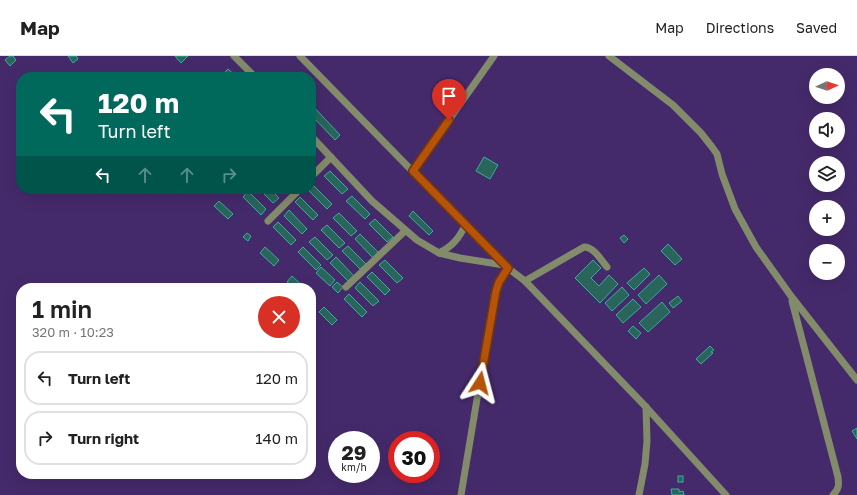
<!DOCTYPE html>
<html lang="en">
<head>
<meta charset="utf-8">
<style>
  :root { --surface:#fff; --page:#f2f2f2; --text:#222; --muted:#767676; --line:#e0e0e0 }
  body { margin:0; font-family:"Golos Text",sans-serif; background:var(--page); color:var(--text); height:100vh; display:flex; flex-direction:column; font-size:15px; white-space:nowrap }
  * { box-sizing:border-box; margin:0 }
  p { font-size:13px; color:var(--muted) }
  .icon { flex:none; width:22px; height:22px; fill:none; stroke:currentColor; stroke-width:2; stroke-linecap:round; stroke-linejoin:round }
  .map { position:relative; flex:1; overflow:hidden }
  .sheet { position:absolute; left:16px; top:227px; width:300px; height:196px; display:flex; flex-direction:column; background:var(--surface); border-radius:16px; box-shadow:0 4px 16px #0002 }
  .sheet>* { flex:none }
  .banner { position:absolute; left:16px; top:16px; width:300px; height:122px; border-radius:16px; box-shadow:0 4px 16px #0002; background:#00695c; color:#fff; overflow:hidden }
  .needle { width:26px; rotate:86deg }
  .tools { position:absolute; left:809px; top:12px; display:grid; gap:8px }
  .tools a { display:grid; place-items:center; width:36px; height:36px; border-radius:50%; background:var(--surface); box-shadow:0 4px 16px #0002; font-size:20px }
  .speed { position:absolute; left:328px; top:375px; display:flex; gap:8px; font-size:20px; font-weight:700; text-align:center }
  .speed>* { display:grid; place-content:center; width:52px; height:52px; border-radius:50%; background:var(--surface); box-shadow:0 4px 16px #0002; line-height:1 }
  .speed small { font-size:10px; font-weight:400 }
  .speed .limit { border:6px solid #d22; background:#fff; color:#111 }
  .pin { position:absolute; display:grid; place-items:center; width:34px; height:34px; color:#fff; margin:-41px -17px; border-radius:50% 50% 50% 0; rotate:-45deg; box-shadow:0 0 4px #0007 }
  .pin .icon { rotate:45deg }
  .me { position:absolute; width:44px; margin:-22px; rotate:9deg; stroke-linejoin:round; filter:drop-shadow(0 0 3px #0008) }
  .turn { display:flex; align-items:center; gap:14px; height:84px; padding:0 16px; font-size:18px }
  .turn .icon { width:52px; height:52px; stroke-width:2.5 }
  .turn b { display:block; font-size:28px; line-height:34px }
  .lanes { display:flex; align-items:center; height:38px; padding:0 16px; background:#0003; justify-content:center; gap:20px; direction:ltr }
  .lanes .off { opacity:.35 }
  .round { display:grid; place-items:center; flex:none; width:42px; height:42px; border-radius:21px; background:var(--page) }
  .summary { display:flex; align-items:center; justify-content:space-between; height:68px; padding:0 16px }
  h1 { font-size:24px; font-weight:600; line-height:30px }
  ul { padding:0; list-style:none }
  li { display:flex; align-items:center; gap:12px; height:54px; margin:0 8px 6px; padding:0 8px; border:2px solid var(--line); border-radius:16px }
  li div { flex:1 }
  li b { display:block; font-size:15px }
  li em { font-style:normal }
  header { display:flex; align-items:center; gap:24px; box-sizing:border-box; height:56px; padding:0 20px; background:var(--surface); border-bottom:1px solid var(--line) }
  header strong { font-size:19px }
  nav { display:flex; gap:22px; margin-inline-start:auto; font-size:14px }
  .map>svg:first-child { display:block }
  .building { fill:#29655b; stroke:#36b09d }
  .lines { fill:none; stroke-linecap:round; stroke-linejoin:round }
  .minor { stroke:#828b6a; stroke-width:7 }
  .route-casing { stroke:#753606; stroke-width:10 }
  .route { stroke:#b45309; stroke-width:7 }
</style>
</head>
<body>
<header>
<strong>Map</strong>
<nav><a>Map</a><a>Directions</a><a>Saved</a></nav>
</header>
<div class="map">
<svg width="857" height="439" viewBox="0 0 857 439">
  <rect width="100%" height="100%" fill="#452a6b"/>
  <g class="building">
    <polygon points="10,0 13,0 16,4 10,10 5,4"/>
    <polygon points="68,0 76,0 78,3 73,7"/>
    <polygon points="175,0 188,0 181,7"/>
    <polygon points="228,13 237,21 226,21 223,18"/>
    <polygon points="311,48 340,79 335,84 311,59"/>
    <polygon points="484,101 498,109 490,123 476,115"/>
    <polygon points="330,115 348,133 342,138 324,120"/>
    <polygon points="314,130 332,148 327,153 309,135"/>
    <polygon points="259,133 270,133 279,142 273,147"/>
    <polygon points="248,135 266,153 261,159 243,141"/>
    <polygon points="352,140 370,158 365,163 346,145"/>
    <polygon points="300,141 318,159 313,164 295,146"/>
    <polygon points="219,145 233,158 228,163 214,150"/>
    <polygon points="289,154 307,173 302,178 284,160"/>
    <polygon points="413,155 433,175 429,179 409,160"/>
    <polygon points="339,157 357,175 351,180 333,162"/>
    <polygon points="375,163 393,181 387,186 369,168"/>
    <polygon points="278,166 296,184 291,189 273,171"/>
    <polygon points="327,169 345,187 339,192 321,174"/>
    <polygon points="247,177 251,180 248,185 243,181"/>
    <polygon points="360,178 378,196 373,202 355,183"/>
    <polygon points="624,179 628,183 624,187 620,182"/>
    <polygon points="315,181 333,199 327,204 309,186"/>
    <polygon points="668,188 682,203 675,209 661,195"/>
    <polygon points="348,190 366,208 360,213 342,195"/>
    <polygon points="265,191 279,204 274,210 260,197"/>
    <polygon points="303,191 321,209 316,214 298,196"/>
    <polygon points="336,201 354,220 348,225 330,207"/>
    <polygon points="385,204 403,222 397,227 379,209"/>
    <polygon points="593,204 601,212 591,222 599,230 609,219 618,228 600,247 575,222"/>
    <polygon points="321,211 335,224 330,230 316,217"/>
    <polygon points="644,212 650,218 634,234 627,227"/>
    <polygon points="372,216 390,234 385,239 367,221"/>
    <polygon points="659,219 667,228 646,248 638,239"/>
    <polygon points="292,220 305,232 294,232 287,226"/>
    <polygon points="337,226 343,231 338,237 332,231"/>
    <polygon points="360,226 379,245 373,250 355,232"/>
    <polygon points="622,231 629,239 612,255 605,247"/>
    <polygon points="349,238 367,256 362,261 344,243"/>
    <polygon points="678,240 682,245 673,252 669,247"/>
    <polygon points="633,243 641,251 623,267 616,259"/>
    <polygon points="662,246 670,256 648,276 639,267"/>
    <polygon points="324,251 337,264 332,269 319,256"/>
    <polygon points="633,270 641,277 636,283 628,275"/>
    <polygon points="710,290 714,294 711,296 713,297 701,308 696,303"/>
    <polygon points="857,372 857,383 852,375"/>
    <rect x="678" y="420" width="5" height="6"/>
    <polygon points="671,433 679,433 679,436 683,435 684,439 672,439"/>
  </g>
  <g class="lines">
    <g class="minor">
      <polyline points="234,0 255,21"/>
      <polyline points="300,0 504,209 525,225 646,351 726,439"/>
      <polyline points="609,0 673,49 701,77 712,91 717,98 722,118 735,153 756,191 791,240 857,324"/>
      <polyline points="311,80 372,145 417,184 439,197 460,202 504,209"/>
      <polyline points="413,115 494,0"/>
      <polyline points="311,121 331,101"/>
      <polyline points="268,165 300,133"/>
      <path d="M439,197C453,190 459,182 466,168"/>
      <path d="M525,225L584,191C594,191 601,204 607,211"/>
      <polyline points="346,231 405,175"/>
      <path d="M792,245L838,421C839,429 839,433 833,439"/>
      <polyline points="461,439 495,235 499,226 508,212"/>
      <polyline points="639,439 645,408 647,385 646,351"/>
    </g>
  </g>
  <g class="lines">
    <defs>
      <polyline id="route" points="449,64 413,115 508,212 499,226 496,235 480,327"/>
    </defs>
    <use href="#route" class="route-casing"/>
    <use href="#route" class="route"/>
  </g>
</svg>
<div class="tools">
<a><svg class="needle" viewBox="-14 -14 28 28"><path d="M0-13l5 13h-10z" fill="#e53935"/><path d="M0 13l5-13h-10z" fill="#767676"/></svg></a>
<a><svg class="icon" aria-label="sound" viewBox="0 0 24 24"><path d="M4 9h4l5-4v14l-5-4H4zM17 9q2 3 0 6"/></svg></a>
<a><svg class="icon" aria-label="layers" viewBox="0 0 24 24"><path d="M12 4l9 5-9 5-9-5zM3 14l9 5 9-5"/></svg></a>
<a>+</a>
<a>−</a>
</div>
<div class="speed"><div>29<small>km/h</small></div><div class="limit">30</div></div>
<div class="pin" style="left:449px;top:64px;background:#d93025"><svg class="icon" aria-label="arrive" viewBox="0 0 24 24"><path d="M6 21V4h12l-3 4 3 4H6"/></svg></div>
<svg class="me" style="left:480px;top:327px" viewBox="-20 -20 40 40"><path d="M0-17L14 15 0 8-14 15z" fill="#b45309" stroke="#fff" stroke-width="4"/></svg>
<div class="banner">
<div class="turn"><svg class="icon" aria-label="left" viewBox="0 0 24 24"><path d="M17 20v-9H6M10 6l-5 5 5 5"/></svg><div><b>120 m</b>Turn left</div></div>
<div class="lanes"><svg class="icon" aria-label="left" viewBox="0 0 24 24"><path d="M17 20v-9H6M10 6l-5 5 5 5"/></svg><svg class="icon off" aria-label="ahead" viewBox="0 0 24 24"><path d="M12 20V5M6 11l6-6 6 6"/></svg><svg class="icon off" aria-label="ahead" viewBox="0 0 24 24"><path d="M12 20V5M6 11l6-6 6 6"/></svg><svg class="icon off" aria-label="right" viewBox="0 0 24 24"><path d="M7 20v-9h11M14 6l5 5-5 5"/></svg></div>
</div>
<section class="sheet">
<div class="summary"><div><h1>1 min</h1><p>320 m · 10:23</p></div><a class="round" style="background:#d93025;color:#fff"><svg class="icon" aria-label="close" viewBox="0 0 24 24"><path d="M6 6l12 12M18 6L6 18"/></svg></a></div>
<ul>
<li><svg class="icon" aria-label="left" viewBox="0 0 24 24"><path d="M17 20v-9H6M10 6l-5 5 5 5"/></svg><div><b>Turn left</b></div><em>120 m</em></li>
<li><svg class="icon" aria-label="right" viewBox="0 0 24 24"><path d="M7 20v-9h11M14 6l5 5-5 5"/></svg><div><b>Turn right</b></div><em>140 m</em></li>
</ul>
</section>
</div>
</body>
</html>
